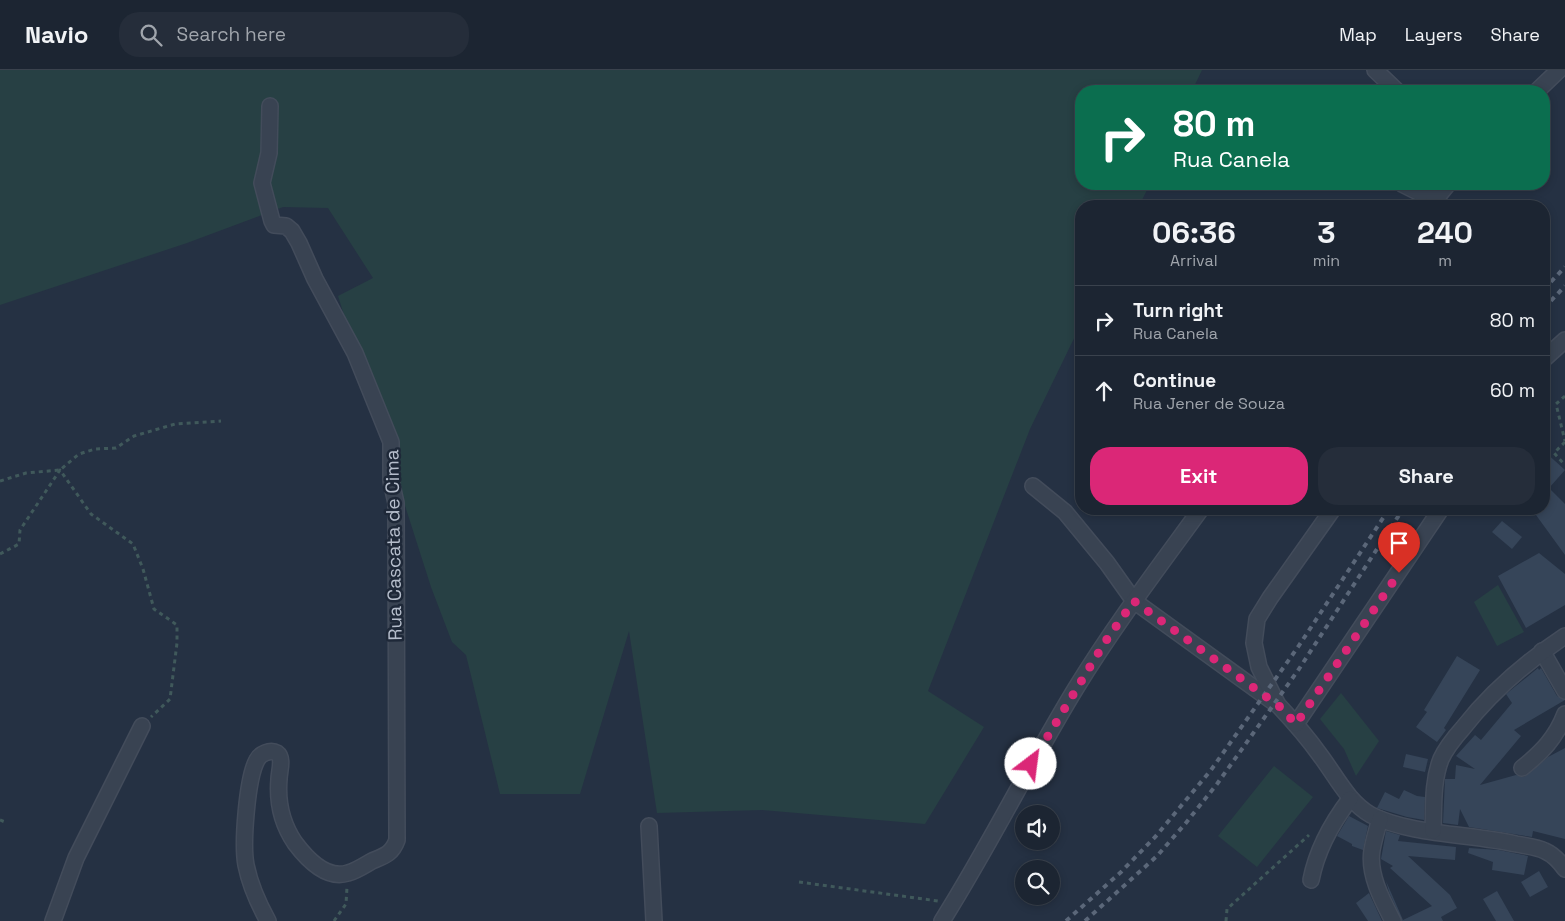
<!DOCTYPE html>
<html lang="en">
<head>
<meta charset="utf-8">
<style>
  :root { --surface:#1c2532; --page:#252d3a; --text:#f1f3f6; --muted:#a0a5ac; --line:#3a424d; --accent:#db2777 }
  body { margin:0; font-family:"Space Grotesk",sans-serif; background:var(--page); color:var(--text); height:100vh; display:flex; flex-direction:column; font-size:19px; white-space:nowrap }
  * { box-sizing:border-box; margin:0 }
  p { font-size:16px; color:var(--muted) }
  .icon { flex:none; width:28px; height:28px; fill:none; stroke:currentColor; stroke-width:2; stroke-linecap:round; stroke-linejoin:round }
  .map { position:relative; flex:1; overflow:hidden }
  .sheet { position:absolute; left:1075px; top:130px; width:475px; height:315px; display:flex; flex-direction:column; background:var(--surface); border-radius:20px; box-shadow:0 2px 8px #0003,0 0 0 1px var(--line) }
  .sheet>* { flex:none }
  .hud { position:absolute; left:1075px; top:15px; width:475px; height:105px; border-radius:20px; box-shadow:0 2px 8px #0003,0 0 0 1px var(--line); background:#0b6e4f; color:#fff; overflow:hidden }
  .buttons { position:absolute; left:1015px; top:735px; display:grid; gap:10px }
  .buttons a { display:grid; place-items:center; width:45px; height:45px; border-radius:50%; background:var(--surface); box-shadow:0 2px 8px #0003,0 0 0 1px var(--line); font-size:25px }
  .pin { position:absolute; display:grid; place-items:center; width:42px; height:42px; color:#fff; margin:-51px -21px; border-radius:50% 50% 50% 0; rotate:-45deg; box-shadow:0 0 5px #0007 }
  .pin .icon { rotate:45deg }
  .me { position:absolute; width:55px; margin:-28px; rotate:30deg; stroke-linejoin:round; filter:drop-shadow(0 0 4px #0008) }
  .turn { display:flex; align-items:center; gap:18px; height:105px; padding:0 15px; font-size:22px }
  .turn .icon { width:65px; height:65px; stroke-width:2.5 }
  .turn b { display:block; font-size:35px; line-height:42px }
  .eta { display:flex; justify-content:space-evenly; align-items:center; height:85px; text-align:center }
  .eta b { font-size:30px; font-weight:800; line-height:35px }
  .button { display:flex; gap:10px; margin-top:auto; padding:10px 15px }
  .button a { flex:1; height:58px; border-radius:20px; background:var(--accent); color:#fff; font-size:20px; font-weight:800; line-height:58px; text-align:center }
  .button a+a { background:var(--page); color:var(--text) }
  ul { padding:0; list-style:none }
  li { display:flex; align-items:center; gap:15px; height:70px; padding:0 15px; border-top:1px solid var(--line) }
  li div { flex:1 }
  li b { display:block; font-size:19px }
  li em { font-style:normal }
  header { display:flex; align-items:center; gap:30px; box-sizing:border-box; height:70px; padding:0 25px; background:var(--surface); border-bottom:1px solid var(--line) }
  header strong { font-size:24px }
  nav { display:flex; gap:28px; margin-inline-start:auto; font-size:18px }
  .search { width:350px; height:45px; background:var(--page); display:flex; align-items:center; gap:12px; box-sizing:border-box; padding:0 18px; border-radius:20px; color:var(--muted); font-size:19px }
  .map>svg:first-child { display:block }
  .green { fill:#274044 }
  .building { fill:#364559 }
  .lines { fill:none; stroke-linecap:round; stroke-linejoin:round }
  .minor-casing { stroke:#434c5b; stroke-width:18 }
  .path { stroke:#40595b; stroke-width:3; stroke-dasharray:4 4; stroke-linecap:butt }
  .minor { stroke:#394352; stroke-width:15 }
  .rail { stroke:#5b6779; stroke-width:4; stroke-dasharray:5 5; stroke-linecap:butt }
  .route { stroke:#db2777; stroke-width:9; stroke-dasharray:0 16.2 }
  .labels { text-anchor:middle; stroke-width:5; stroke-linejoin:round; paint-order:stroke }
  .street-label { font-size:19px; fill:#b6becc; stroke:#1e2838 }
</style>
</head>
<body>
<header>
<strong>Navio</strong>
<div class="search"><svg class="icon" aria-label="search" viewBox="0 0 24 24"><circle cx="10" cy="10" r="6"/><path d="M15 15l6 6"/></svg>Search here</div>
<nav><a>Map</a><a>Layers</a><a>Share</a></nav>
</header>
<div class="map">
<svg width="1565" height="851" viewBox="0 0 1565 851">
  <rect width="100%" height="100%" fill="#253143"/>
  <g class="green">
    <polygon points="0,0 1202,0 1192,21 1081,21 1081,114 1150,114 1139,136 1081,136 1081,254 1030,359 928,621 984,657 925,754 762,740 657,743 629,561 580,724 500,724 466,585 452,572 431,517 338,226 373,208 328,138 283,137 187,173 0,235"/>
    <polygon points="1498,515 1524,562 1497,576 1474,532"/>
    <polygon points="1341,623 1379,671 1356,706 1344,679 1320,649"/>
    <polygon points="1274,696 1313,727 1257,797 1218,766"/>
  </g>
  <g class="building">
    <polygon points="1544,381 1565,400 1549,418 1565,434 1565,485 1536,445 1544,439"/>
    <polygon points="1502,451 1522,467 1512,479 1492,462"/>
    <polygon points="1539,483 1565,504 1565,535 1526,558 1498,506"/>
    <polygon points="1457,586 1480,600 1444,658 1446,660 1437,672 1416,657 1427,642 1424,640"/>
    <polygon points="1538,598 1539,600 1541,598 1557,626 1565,630 1514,660 1521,666 1480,715 1516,705 1524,707 1548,687 1565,678 1565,769 1533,761 1532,767 1469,757 1460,739 1458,755 1443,753 1445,709 1455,709 1456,695 1475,699 1456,686 1475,665 1481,670 1512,633 1506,624"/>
    <polygon points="1406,684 1428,689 1425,702 1403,697"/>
    <polygon points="1404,720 1417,726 1425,727 1424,750 1407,747 1377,738 1385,722 1399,729"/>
    <polygon points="1349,746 1368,756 1363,780 1352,776 1352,774 1337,766"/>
    <polygon points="1386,761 1400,765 1398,771 1456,777 1455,790 1408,786 1450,825 1457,838 1441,847 1443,851 1402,851 1389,822 1386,811 1403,850 1432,836 1390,798 1393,796 1381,789"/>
    <polygon points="1469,778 1499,780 1528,786 1524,805 1492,800 1493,792 1468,783"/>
    <polygon points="1539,801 1548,817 1530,827 1521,812"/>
    <polygon points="1497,821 1514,851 1496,851 1483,829"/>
    <polygon points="1369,823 1376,838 1382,851 1368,851 1356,833"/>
  </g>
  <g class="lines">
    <defs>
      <g id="minor">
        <polyline points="1375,0 1397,21"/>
        <polyline points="1537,21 1559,0"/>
        <polyline points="1402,114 1434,130"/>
        <polyline points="1430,136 1448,114"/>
        <polyline points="1544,289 1565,270"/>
        <path d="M1033,416L1065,442L1107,493L1134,531L1279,636C1294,652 1308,668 1320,685C1336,706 1348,732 1371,745C1411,765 1472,764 1516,774C1526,776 1537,777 1545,781C1554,785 1560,792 1565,799"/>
        <polyline points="1542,581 1565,621"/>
        <polyline points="1277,633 1259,597 1254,573 1257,549 1270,528 1333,439"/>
        <polyline points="1296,654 1441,439"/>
        <path d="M1522,698C1541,683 1556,668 1565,644"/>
        <path d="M1380,749C1377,759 1374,769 1372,780C1368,804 1382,830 1393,851"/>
        <polyline points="649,756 654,851"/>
        <path d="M1433,761C1434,738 1432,712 1441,689C1446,678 1455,667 1463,658C1492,621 1526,592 1565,566"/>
        <path d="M1311,810C1317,779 1331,754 1350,729"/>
        <polyline points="53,851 76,788 142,656"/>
        <path d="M268,851C258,833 250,815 246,795C242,774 247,708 257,690C260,684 270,679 277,683C284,688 279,702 279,709C277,732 282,754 295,773C307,789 326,810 348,803C356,801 365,795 372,791C384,786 392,784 397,770L396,433L391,411V372L355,283L315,209L299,173L292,161L286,156L274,155L272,151L262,113L269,83L270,36"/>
        <path d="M942,851C990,775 1029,695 1076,618C1114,556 1158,498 1201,439"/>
      </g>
    </defs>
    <use href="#minor" class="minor-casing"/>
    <g class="path">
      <polyline points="1565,326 1556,334 1565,371"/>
      <polyline points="1565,372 1554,383 1565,395"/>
      <polyline points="0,411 26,403 60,400 79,384 95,379 116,378 134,366 175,354 221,351"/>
      <polyline points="0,484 19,474 20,460 60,400 91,444 133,474 143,499 154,539 177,555 177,573 170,629 151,647"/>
      <polyline points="0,750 5,752"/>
      <polyline points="799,812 938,831"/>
      <polyline points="334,851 346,834 347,817"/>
      <polyline points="1226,851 1227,839 1309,765"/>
    </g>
    <use href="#minor" class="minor"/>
    <g class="rail">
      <polyline points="1544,219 1565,197"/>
      <polyline points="1544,238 1565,216"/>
      <polyline points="1066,851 1121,802 1156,766 1211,700 1298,577 1389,439"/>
      <polyline points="1085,851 1157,786 1185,754 1217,714 1299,599 1403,439"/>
    </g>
  </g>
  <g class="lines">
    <polyline class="route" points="1031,694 1105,572 1134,531 1279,636 1296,654 1399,503"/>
  </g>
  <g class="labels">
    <g class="street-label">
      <text transform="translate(393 475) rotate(-91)" y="7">Rua Cascata de Cima</text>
    </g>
  </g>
</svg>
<div class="buttons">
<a><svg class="icon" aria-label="sound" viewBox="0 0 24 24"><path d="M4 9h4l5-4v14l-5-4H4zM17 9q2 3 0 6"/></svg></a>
<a><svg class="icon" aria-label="search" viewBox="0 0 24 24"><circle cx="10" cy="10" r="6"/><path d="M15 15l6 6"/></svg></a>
</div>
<div class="pin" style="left:1399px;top:503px;background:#d93025"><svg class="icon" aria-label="arrive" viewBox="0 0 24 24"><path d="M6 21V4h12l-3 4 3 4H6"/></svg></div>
<svg class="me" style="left:1031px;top:694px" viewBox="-20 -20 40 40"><circle r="19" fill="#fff"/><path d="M0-13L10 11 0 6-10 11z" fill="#db2777"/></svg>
<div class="hud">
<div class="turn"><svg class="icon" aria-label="right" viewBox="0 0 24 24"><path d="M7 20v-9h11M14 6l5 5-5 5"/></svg><div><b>80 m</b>Rua Canela</div></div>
</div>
<section class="sheet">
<div class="eta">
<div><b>06:36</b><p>Arrival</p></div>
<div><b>3</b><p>min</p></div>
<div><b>240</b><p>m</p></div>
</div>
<ul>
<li><svg class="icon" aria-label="right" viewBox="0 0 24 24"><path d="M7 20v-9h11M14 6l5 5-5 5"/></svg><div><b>Turn right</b><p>Rua Canela</p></div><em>80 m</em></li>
<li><svg class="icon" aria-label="ahead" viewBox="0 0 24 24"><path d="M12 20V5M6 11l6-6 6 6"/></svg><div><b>Continue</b><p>Rua Jener de Souza</p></div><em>60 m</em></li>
</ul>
<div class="button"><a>Exit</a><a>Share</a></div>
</section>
</div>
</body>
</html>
